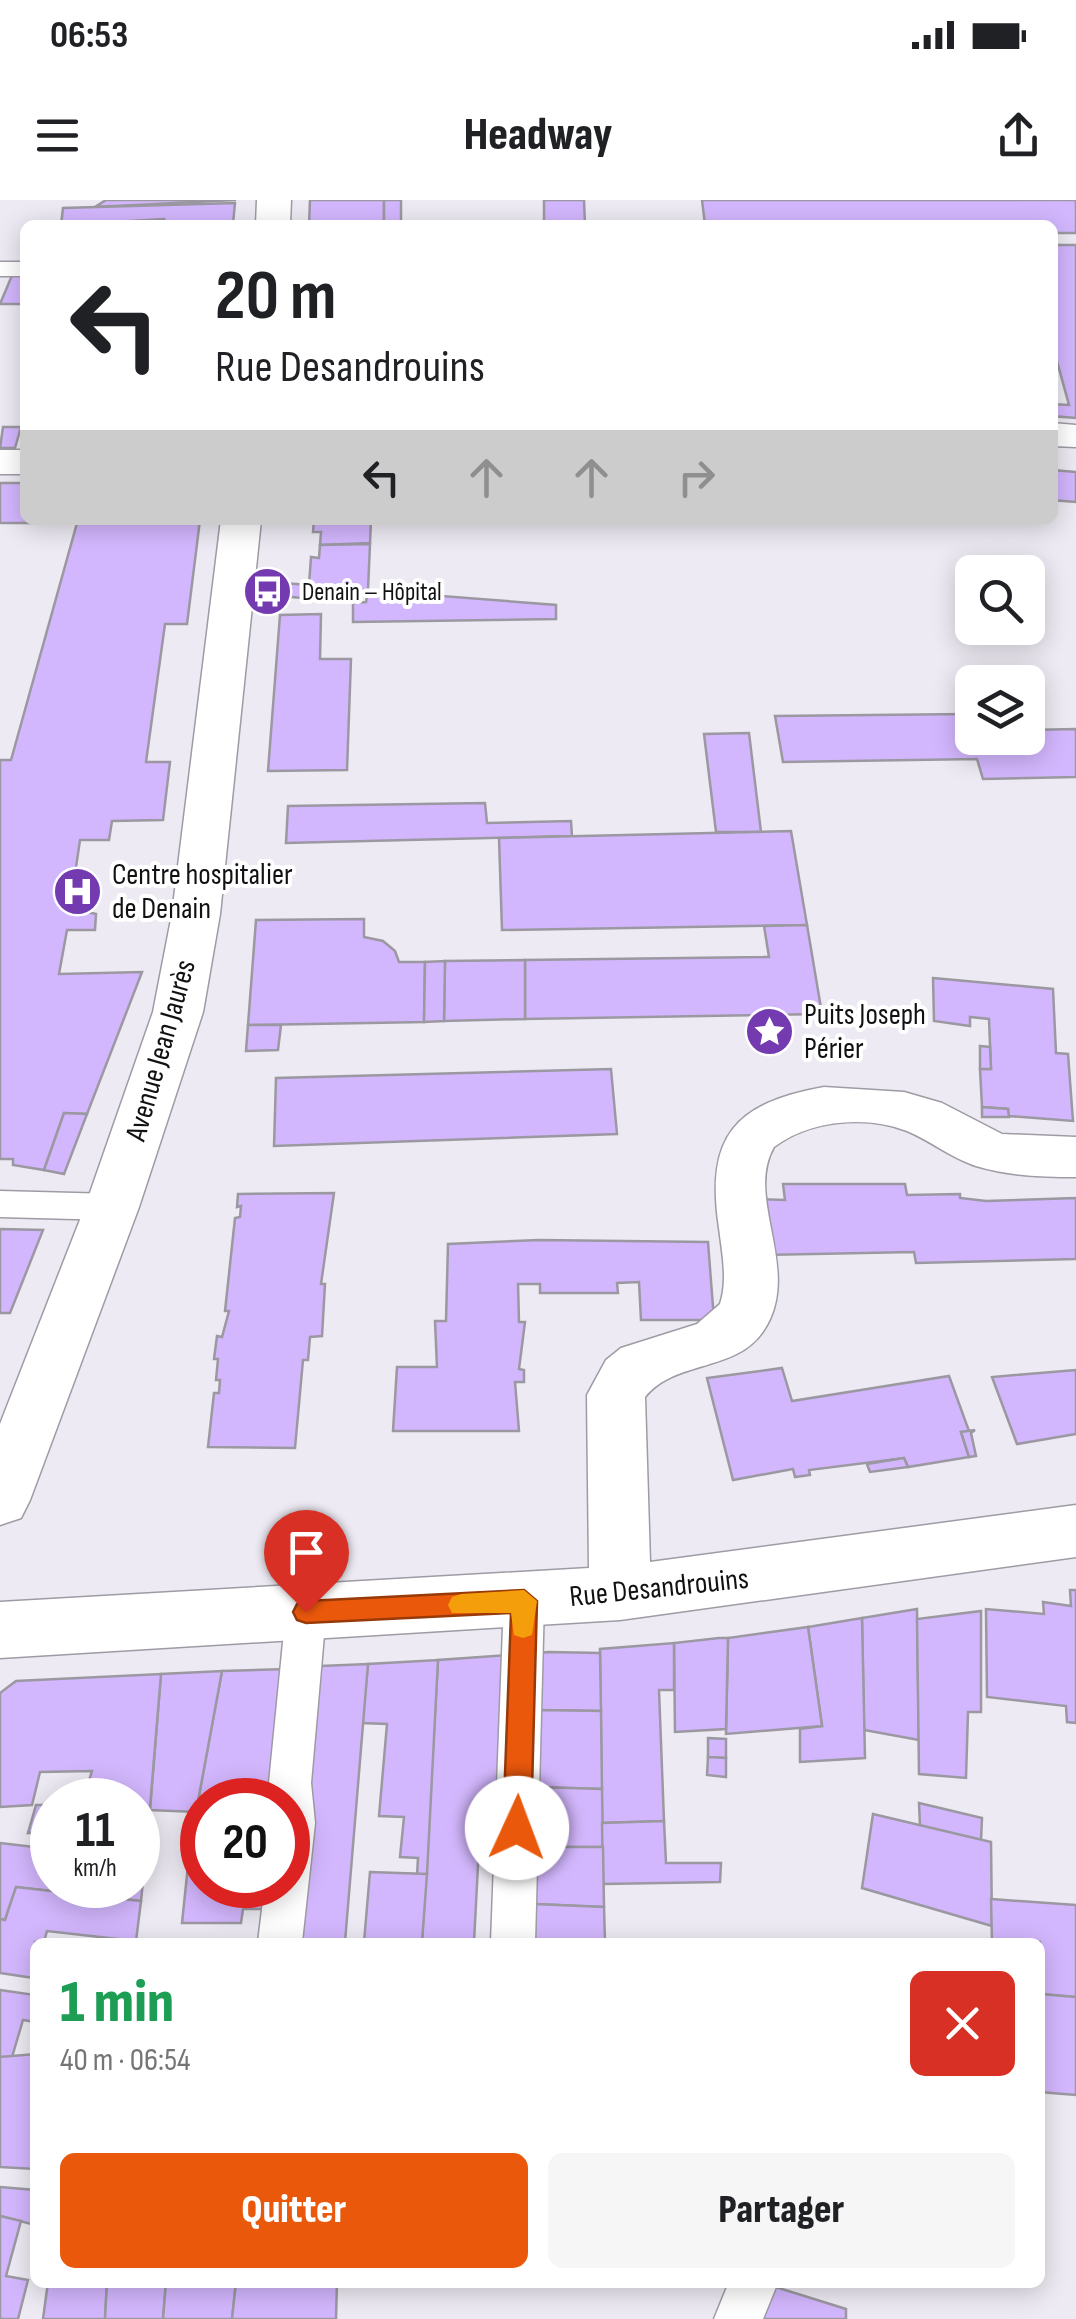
<!DOCTYPE html>
<html lang="fr">
<head>
<meta charset="utf-8">
<style>
  :root { --surface:#fff; --page:#f6f6f6; --text:#202124; --muted:#757577; --accent:#ea580c }
  body { margin:0; font-family:"Sofia Sans Condensed",sans-serif; background:var(--page); color:var(--text); height:100vh; display:flex; flex-direction:column; font-size:38px; white-space:nowrap }
  * { box-sizing:border-box; margin:0 }
  p { font-size:32px; color:var(--muted) }
  .icon { flex:none; width:55px; height:55px; fill:none; stroke:currentColor; stroke-width:2; stroke-linecap:round; stroke-linejoin:round }
  .map { position:relative; flex:1; overflow:hidden }
  .panel { position:absolute; left:30px; top:1738px; width:1015px; height:350px; display:flex; flex-direction:column; background:var(--surface); border-radius:15px; box-shadow:0 5px 25px #0003 }
  .panel>* { flex:none }
  .guide { position:absolute; left:20px; top:20px; width:1038px; height:305px; border-radius:15px; box-shadow:0 5px 25px #0003; background:#fff; color:var(--text); overflow:hidden }
  .controls { position:absolute; left:955px; top:355px; display:grid; gap:20px }
  .controls a { display:grid; place-items:center; width:90px; height:90px; border-radius:15px; background:var(--surface); box-shadow:0 5px 25px #0003; font-size:50px }
  .speed { position:absolute; left:30px; top:1578px; display:flex; gap:20px; font-size:50px; font-weight:700; text-align:center }
  .speed>* { display:grid; place-content:center; width:130px; height:130px; border-radius:50%; background:var(--surface); box-shadow:0 5px 25px #0003; line-height:1 }
  .speed small { font-size:25px; font-weight:400 }
  .speed .limit { border:15px solid #d22; background:#fff; color:#111 }
  .pin { position:absolute; display:grid; place-items:center; width:85px; height:85px; color:#fff; margin:-102px -42px; border-radius:50% 50% 50% 0; rotate:-45deg; box-shadow:0 0 10px #0007 }
  .pin .icon { rotate:45deg }
  .me { position:absolute; width:110px; margin:-55px; rotate:2deg; stroke-linejoin:round; filter:drop-shadow(0 0 8px #0008) }
  .turn { display:flex; align-items:center; gap:35px; height:210px; padding:0 30px; font-size:45px }
  .turn .icon { width:130px; height:130px; stroke-width:2.5 }
  .turn b { display:block; font-size:70px; line-height:85px }
  .lanes { display:flex; align-items:center; height:95px; padding:0 30px; background:#0003; justify-content:center; gap:50px; direction:ltr }
  .lanes .off { opacity:.35 }
  .round { display:grid; place-items:center; flex:none; width:105px; height:105px; border-radius:15px; background:var(--page) }
  .summary { display:flex; align-items:center; justify-content:space-between; height:170px; padding:0 30px }
  h1 { font-size:60px; font-weight:800; line-height:75px; color:#1e9e55 }
  .primary-button { display:flex; gap:20px; margin-top:auto; padding:20px 30px }
  .primary-button a { flex:1; height:115px; border-radius:15px; background:var(--accent); color:#fff; font-size:40px; font-weight:800; line-height:115px; text-align:center }
  .primary-button a+a { background:var(--page); color:var(--text) }
  .status { display:flex; justify-content:space-between; align-items:center; height:70px; padding:0 50px; background:var(--surface); direction:ltr }
  .status svg { height:28px; fill:currentColor }
  header { display:flex; justify-content:space-between; align-items:center; height:130px; padding:0 30px; background:var(--surface); font-size:45px; font-weight:800 }
  .map>svg:first-child { display:block }
  .building { fill:#d3b7fe; stroke:#9b98a1; stroke-width:2.5 }
  .lines { fill:none; stroke-linecap:round; stroke-linejoin:round }
  .lane-casing { stroke:#9e9ba4; stroke-width:3 }
  .street-casing { stroke:#9e9ba4; stroke-width:3 }
  .secondary-casing { stroke:#9e9ba4; stroke-width:3 }
  .lane { fill:#fff; fill-rule:evenodd }
  .street { fill:#fff; fill-rule:evenodd }
  .secondary { fill:#fff; fill-rule:evenodd }
  .route { fill:#ea580c; stroke:#983908; stroke-width:2.5 }
  .slow { fill:#f59e0b }
  .labels { text-anchor:middle; stroke-width:8; stroke-linejoin:round; paint-order:stroke }
  .far-poi-label { font-size:25px; fill:#111013; stroke:#fff; text-anchor:start }
  .poi-label { font-size:30px; fill:#111013; stroke:#fff; text-anchor:start }
  .street-label { font-size:30px; fill:#111013; stroke:#fff }
</style>
</head>
<body>
<div class="status"><b>06:53</b><svg viewBox="0 0 49 12"><path d="M0 12V9h3v3zM5 12V6h3v6zM10 12V3h3v9zM15 12V0h3v12zM26 1h20v11H26zM47 4h2v5h-2z"/></svg></div>
<header><svg class="icon" aria-label="menu" viewBox="0 0 24 24"><path d="M4 6h16M4 12h16M4 18h16"/></svg>Headway<svg class="icon" aria-label="share" viewBox="0 0 24 24"><path d="M12 15V3M7 8l5-5 5 5M5 13v7h14v-7"/></svg></header>
<div class="map">
<svg width="1076" height="2119" viewBox="0 0 1076 2119">
  <rect width="100%" height="100%" fill="#edeaf3"/>
  <g class="building">
    <polygon points="106,0 236,0 95,7"/>
    <polygon points="310,0 384,0 384,25 309,25"/>
    <rect x="384" y="0" width="17" height="25"/>
    <polygon points="544,0 584,0 585,25 544,25"/>
    <polygon points="702,0 1076,0 1076,33 1052,33 1052,25 705,25"/>
    <polygon points="235,3 233,24 163,25 164,19 61,25 63,8"/>
    <polygon points="1052,45 1076,45 1076,218 1052,216 1052,204 1069,205 1052,143"/>
    <polygon points="13,73 25,73 24,104 0,104"/>
    <polygon points="3,227 21,227 15,248 0,248"/>
    <polygon points="1052,270 1076,272 1076,302 1052,300"/>
    <polygon points="0,283 25,283 25,320 200,320 187,424 165,424 146,562 170,562 163,620 112,621 109,640 80,640 70,708 96,714 95,730 67,730 59,774 142,772 87,914 64,913 44,970 13,965 13,959 0,959 0,560 11,560 77,323 0,323"/>
    <polygon points="314,320 371,320 370,343 320,345 321,332 313,332"/>
    <polygon points="370,344 368,390 309,385 311,357 319,358 320,345"/>
    <polygon points="282,383 339,387 352,389 346,402 281,396"/>
    <polygon points="402,395 403,402 440,402 442,396 556,405 556,419 353,422 353,403 366,402 367,396"/>
    <polygon points="321,414 320,459 351,459 347,570 268,571 280,415"/>
    <polygon points="968,514 972,538 1028,538 1028,530 1076,529 1076,577 983,579 977,559 783,562 775,516"/>
    <polygon points="749,533 761,632 716,632 704,534"/>
    <polygon points="485,603 487,623 571,621 572,636 286,643 288,606"/>
    <polygon points="791,631 807,725 502,730 499,638"/>
    <polygon points="364,719 364,737 383,741 395,751 399,762 425,762 424,822 248,825 256,720"/>
    <polygon points="807,725 822,814 525,819 525,760 769,757 764,726"/>
    <polygon points="525,760 525,819 444,821 445,761"/>
    <polygon points="445,761 444,821 424,822 425,762"/>
    <polygon points="933,778 1053,789 1056,853 1068,854 1073,921 1008,916 1008,909 982,907 980,869 991,869 989,819 970,817 970,826 934,821"/>
    <polygon points="248,825 281,825 278,850 246,851"/>
    <polygon points="980,846 990,847 991,869 980,869"/>
    <polygon points="611,869 617,934 274,946 276,878"/>
    <polygon points="982,907 1008,909 1009,917 982,917"/>
    <polygon points="64,913 87,914 64,974 44,970"/>
    <polygon points="783,984 905,984 907,995 960,994 960,998 986,1001 1076,998 1076,1059 916,1063 914,1052 763,1055 757,999 785,1000"/>
    <polygon points="334,993 321,1084 325,1084 322,1136 310,1137 308,1160 303,1160 295,1248 208,1247 214,1193 219,1193 220,1180 216,1180 218,1159 214,1159 217,1136 222,1137 229,1111 225,1111 235,1018 240,1017 241,1006 237,1007 238,994"/>
    <polygon points="0,1029 43,1030 10,1113 0,1113"/>
    <polygon points="539,1040 708,1042 714,1120 641,1120 639,1082 617,1083 618,1093 540,1093 540,1084 518,1084 519,1122 525,1122 519,1169 524,1170 524,1182 515,1182 519,1231 393,1231 397,1167 437,1167 435,1121 446,1121 448,1044"/>
    <polygon points="782,1168 792,1201 949,1176 969,1231 961,1232 969,1257 908,1267 904,1258 809,1270 810,1275 795,1277 793,1269 733,1280 707,1178"/>
    <polygon points="1076,1170 1076,1234 1017,1244 992,1177"/>
    <polygon points="975,1230 971,1233 976,1256 969,1257 961,1232"/>
    <polygon points="904,1258 908,1267 870,1272 868,1267 867,1264"/>
    <polygon points="1070,1390 1076,1390 1076,1523 1067,1522 1066,1506 987,1497 986,1409 1044,1414 1043,1402 1071,1406"/>
    <polygon points="917,1409 919,1540 864,1530 862,1418"/>
    <polygon points="981,1411 981,1512 968,1512 966,1578 919,1574 917,1419"/>
    <polygon points="862,1418 865,1558 800,1562 800,1529 822,1526 808,1427"/>
    <polygon points="808,1427 822,1526 726,1534 728,1438"/>
    <polygon points="719,1438 728,1438 726,1529 675,1532 674,1443"/>
    <polygon points="674,1443 674,1490 659,1490 664,1621 602,1623 600,1449"/>
    <polygon points="549,1452 600,1453 601,1511 537,1510 538,1453"/>
    <polygon points="508,1455 502,1646 479,1646 474,1742 422,1742 438,1460"/>
    <polygon points="438,1460 427,1674 417,1675 418,1658 400,1657 404,1617 379,1616 387,1524 362,1523 368,1464"/>
    <polygon points="368,1464 345,1742 293,1742 321,1466"/>
    <polygon points="287,1469 273,1600 202,1600 202,1612 196,1612 222,1471"/>
    <polygon points="222,1471 196,1612 150,1610 161,1474"/>
    <polygon points="161,1474 148,1631 138,1631 138,1600 83,1600 92,1571 40,1572 32,1605 0,1607 0,1493 16,1481"/>
    <polygon points="537,1510 601,1511 602,1589 536,1587"/>
    <polygon points="708,1538 726,1539 726,1558 708,1557"/>
    <polygon points="708,1557 726,1558 726,1577 707,1575"/>
    <polygon points="536,1587 602,1589 603,1647 535,1647"/>
    <polygon points="919,1603 982,1618 981,1640 920,1626"/>
    <polygon points="36,1605 52,1605 52,1631 28,1633"/>
    <polygon points="196,1612 202,1612 202,1646 190,1646"/>
    <polygon points="873,1614 991,1642 992,1726 862,1688"/>
    <polygon points="664,1621 666,1663 721,1663 720,1682 603,1684 602,1623"/>
    <polygon points="138,1631 148,1631 141,1701 16,1687 5,1720 0,1719 0,1643 52,1649 52,1685 138,1685"/>
    <polygon points="190,1646 202,1646 202,1685 275,1685 273,1709 243,1709 241,1723 182,1723"/>
    <polygon points="535,1647 603,1647 604,1707 534,1704"/>
    <polygon points="370,1672 427,1674 422,1742 364,1742"/>
    <polygon points="16,1687 141,1701 136,1741 47,1731 44,1742 35,1742 34,1778 0,1773 0,1719 5,1720"/>
    <polygon points="991,1699 1076,1705 1076,1797 1040,1794 1040,1742 992,1742"/>
    <polygon points="534,1704 604,1707 605,1742 533,1742"/>
    <polygon points="0,1790 35,1795 35,1822 23,1820 12,1857 0,1857"/>
    <polygon points="1040,1794 1076,1797 1076,1895 1040,1892"/>
    <polygon points="35,1854 35,1969 0,1967 0,1857"/>
    <polygon points="0,1987 35,1990 35,2025 0,2016"/>
    <polygon points="0,2016 21,2021 6,2076 28,2080 18,2119 0,2119"/>
    <polygon points="48,2082 107,2082 105,2119 43,2119"/>
    <polygon points="107,2082 166,2082 163,2119 105,2119"/>
    <polygon points="166,2082 236,2082 232,2119 163,2119"/>
    <polygon points="236,2082 337,2082 336,2119 232,2119"/>
    <polygon points="766,2084 846,2109 846,2119 757,2119"/>
  </g>
  <g class="lines">
    <defs>
      <g id="lane">
        <rect x="0" y="62" width="25" height="14"/>
        <polygon points="0,991 112,994 124,998 129,1007 124,1016 112,1020 0,1017"/>
        <polygon points="524,1384 538,1389 544,1401 535,1742 491,1742 504,1401 510,1389"/>
        <polygon points="306,1395 320,1400 326,1412 311,1583 315,1623 302,1742 258,1742 265,1685 288,1685 288,1600 271,1600 269,1583 286,1412 292,1400"/>
        <polygon points="729,2082 778,2082 763,2119 714,2119"/>
      </g>
      <g id="street">
        <polygon points="1052,223 1076,225 1076,247 1052,246"/>
        <rect x="0" y="250" width="25" height="24"/>
        <path d="M824,887L904,892L942,903L1002,934L1076,937V977C1041,977 1010,976 976,966C951,958 931,941 907,931C865,915 810,920 774,947C744,999 803,1070 764,1130C736,1173 676,1159 645,1197L650,1362L1076,1305V1357L620,1420L0,1458V1402L589,1368L587,1195L606,1160L621,1148L697,1124L720,1104C728,1080 722,1053 719,1028C705,936 735,903 824,887Z"/>
      </g>
      <g id="secondary">
        <polygon points="257,0 291,0 290,25 256,25"/>
        <polygon points="221,320 261,320 220,714 203,812 139,1007 30,1300 21,1318 0,1325 0,1224 85,1007 153,812 172,714"/>
      </g>
    </defs>
    <use href="#lane" class="lane-casing"/>
    <use href="#street" class="street-casing"/>
    <use href="#secondary" class="secondary-casing"/>
    <use href="#lane" class="lane"/>
    <use href="#street" class="street"/>
    <use href="#secondary" class="secondary"/>
  </g>
  <polygon class="route" points="524,1390 537,1401 531,1628 526,1638 517,1641 507,1638 503,1628 511,1413 306,1423 297,1420 293,1412 297,1404 306,1401"/>
  <polygon class="slow" points="524,1390 537,1401 532,1435 523,1438 514,1435 511,1413 452,1413 448,1405 452,1397 461,1394"/>
  <defs>
    <symbol id="bus-disc" viewBox="-11 -11 22 22"><circle r="9.5" fill="#743bb1" stroke="#fff"/><path d="M-5-6H5V4H4V6H2V4H-2V6H-4V4H-5ZM-3.5-4V0h7V-4ZM-3.5 1.2v1.5H-2V1.2ZM2 1.2v1.5H3.5V1.2Z" fill="#fff"/></symbol>
    <symbol id="hospital-disc" viewBox="-11 -11 22 22"><circle r="9.5" fill="#743bb1" stroke="#fff"/><path d="M-5-5h3v3.5h4V-5h3V5h-3V1.5h-4V5h-3Z" fill="#fff"/></symbol>
    <symbol id="sight-disc" viewBox="-11 -11 22 22"><circle r="9.5" fill="#743bb1" stroke="#fff"/><path d="M0-6L1.8-2.2L6-1.7L2.9 1.2L3.7 5.4L0 3.3L-3.7 5.4L-2.9 1.2L-6-1.7L-1.8-2.2Z" fill="#fff"/></symbol>
  </defs>
  <g fill-rule="evenodd">
    <use href="#bus-disc" x="240" y="364" width="55" height="55"/>
    <use href="#hospital-disc" x="50" y="664" width="55" height="55"/>
    <use href="#sight-disc" x="742" y="804" width="55" height="55"/>
  </g>
  <g class="labels">
    <g class="far-poi-label">
      <text x="302" y="400">Denain – Hôpital</text>
    </g>
    <g class="poi-label">
      <text x="112" y="684">Centre hospitalier<tspan x="112" dy="34">de Denain</tspan></text>
      <text x="804" y="824">Puits Joseph<tspan x="804" dy="34">Périer</tspan></text>
    </g>
    <g class="street-label">
      <text transform="translate(160 850) rotate(-74)" y="10">Avenue Jean Jaurès</text>
      <text transform="translate(659 1387) rotate(-6)" y="10">Rue Desandrouins</text>
    </g>
  </g>
</svg>
<div class="controls">
<a><svg class="icon" aria-label="search" viewBox="0 0 24 24"><circle cx="10" cy="10" r="6"/><path d="M15 15l6 6"/></svg></a>
<a><svg class="icon" aria-label="layers" viewBox="0 0 24 24"><path d="M12 4l9 5-9 5-9-5zM3 14l9 5 9-5"/></svg></a>
</div>
<div class="speed"><div>11<small>km/h</small></div><div class="limit">20</div></div>
<div class="pin" style="left:306px;top:1412px;background:#d93025"><svg class="icon" aria-label="arrive" viewBox="0 0 24 24"><path d="M6 21V4h12l-3 4 3 4H6"/></svg></div>
<svg class="me" style="left:517px;top:1628px" viewBox="-20 -20 40 40"><circle r="19" fill="#fff"/><path d="M0-13L10 11 0 6-10 11z" fill="#ea580c"/></svg>
<div class="guide">
<div class="turn"><svg class="icon" aria-label="left" viewBox="0 0 24 24"><path d="M17 20v-9H6M10 6l-5 5 5 5"/></svg><div><b>20 m</b>Rue Desandrouins</div></div>
<div class="lanes"><svg class="icon" aria-label="left" viewBox="0 0 24 24"><path d="M17 20v-9H6M10 6l-5 5 5 5"/></svg><svg class="icon off" aria-label="ahead" viewBox="0 0 24 24"><path d="M12 20V5M6 11l6-6 6 6"/></svg><svg class="icon off" aria-label="ahead" viewBox="0 0 24 24"><path d="M12 20V5M6 11l6-6 6 6"/></svg><svg class="icon off" aria-label="right" viewBox="0 0 24 24"><path d="M7 20v-9h11M14 6l5 5-5 5"/></svg></div>
</div>
<section class="panel">
<div class="summary"><div><h1>1 min</h1><p>40 m · 06:54</p></div><a class="round" style="background:#d93025;color:#fff"><svg class="icon" aria-label="close" viewBox="0 0 24 24"><path d="M6 6l12 12M18 6L6 18"/></svg></a></div>
<div class="primary-button"><a>Quitter</a><a>Partager</a></div>
</section>
</div>
</body>
</html>
